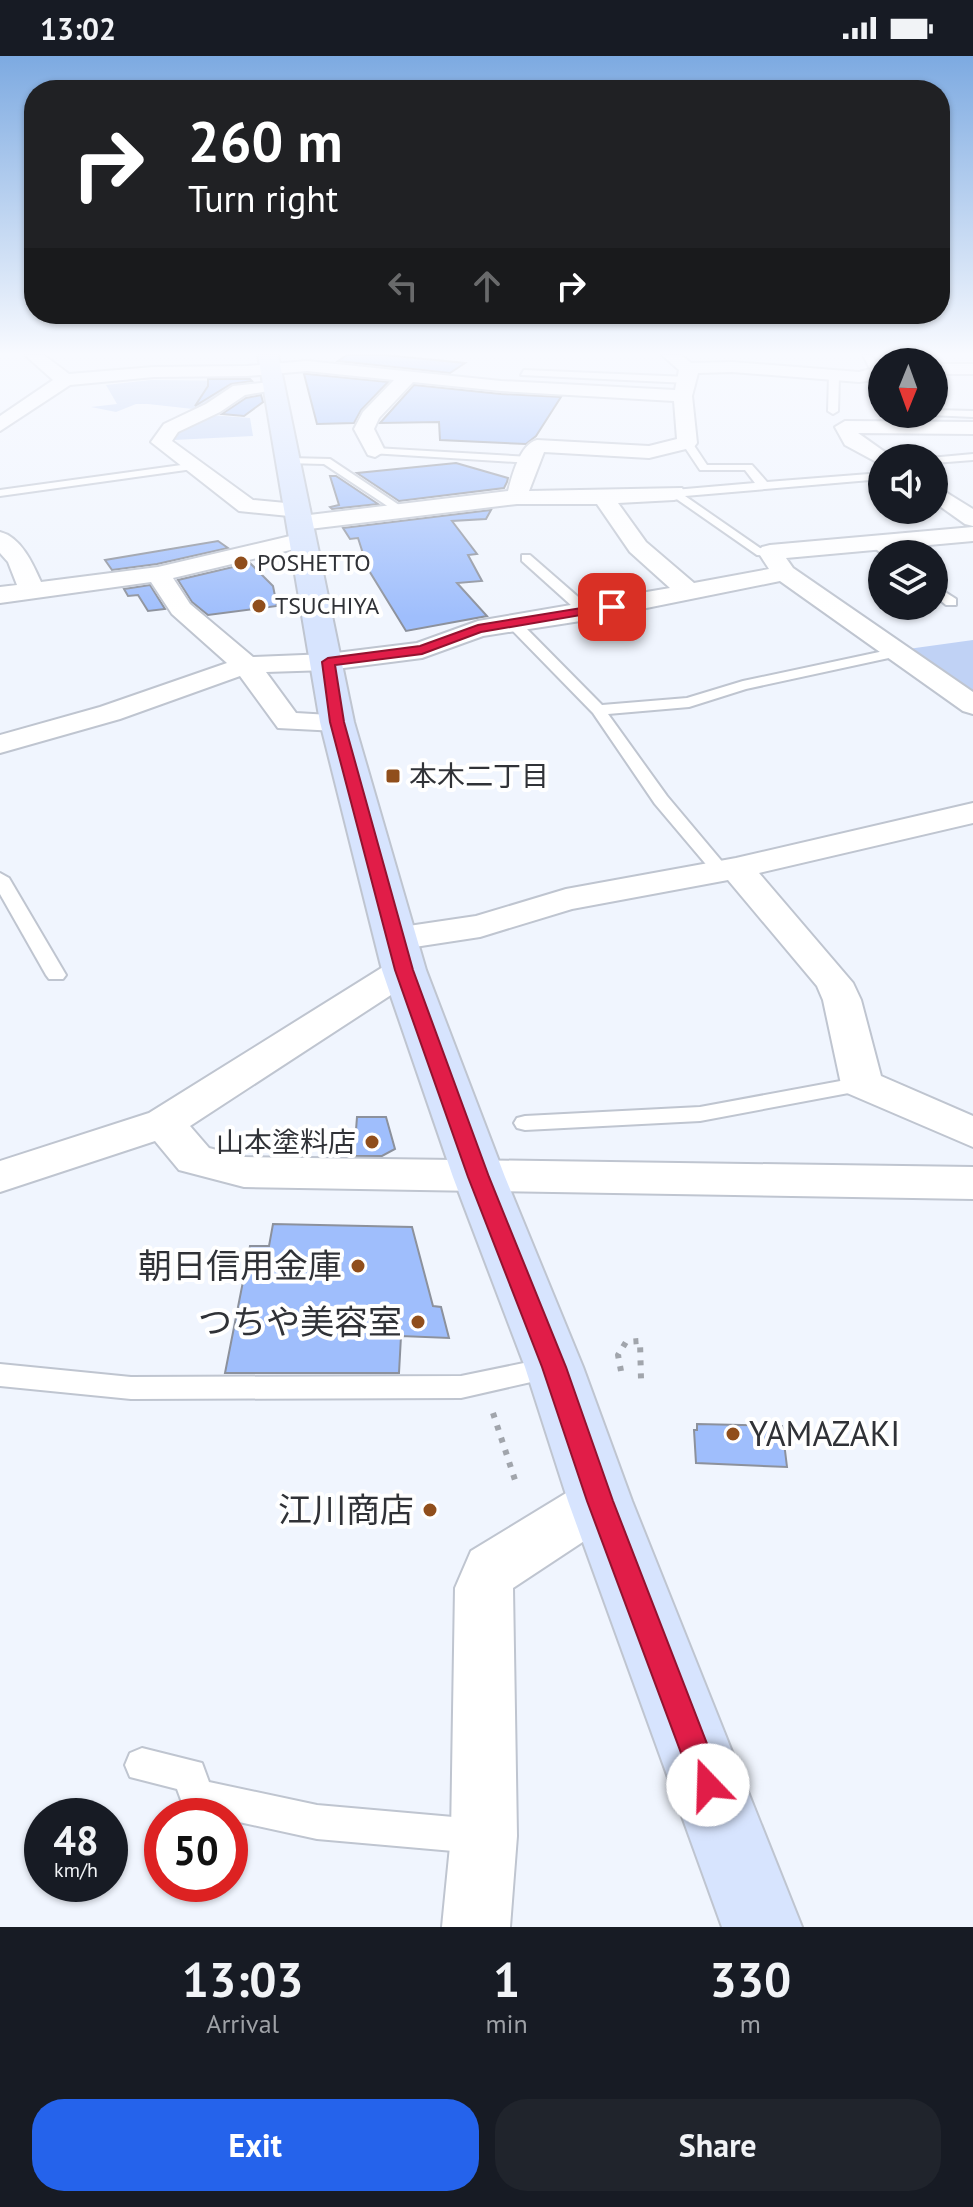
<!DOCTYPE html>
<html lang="en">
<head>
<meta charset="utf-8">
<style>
  :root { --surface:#171b24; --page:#20242c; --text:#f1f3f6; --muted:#9ea1a6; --accent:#2563eb }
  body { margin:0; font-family:"PT Sans","Noto Sans JP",sans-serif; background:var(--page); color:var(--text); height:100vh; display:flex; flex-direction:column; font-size:30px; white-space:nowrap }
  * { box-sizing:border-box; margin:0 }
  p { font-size:26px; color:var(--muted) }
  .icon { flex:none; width:44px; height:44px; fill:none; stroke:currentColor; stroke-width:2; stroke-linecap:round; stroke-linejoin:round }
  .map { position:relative; height:1871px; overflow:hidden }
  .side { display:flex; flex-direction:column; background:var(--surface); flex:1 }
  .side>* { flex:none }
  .banner { position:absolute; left:24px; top:24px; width:926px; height:244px; border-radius:32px; box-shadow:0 2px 6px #0004; background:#202124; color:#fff; overflow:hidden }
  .needle { width:52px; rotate:181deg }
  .fabs { position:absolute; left:868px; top:292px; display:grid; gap:16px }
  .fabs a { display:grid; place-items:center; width:80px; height:80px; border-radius:50%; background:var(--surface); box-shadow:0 2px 6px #0004; font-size:40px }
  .speed { position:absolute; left:24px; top:1742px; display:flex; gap:16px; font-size:40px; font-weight:700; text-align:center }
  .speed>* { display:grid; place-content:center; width:104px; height:104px; border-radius:50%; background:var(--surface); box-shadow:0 2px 6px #0004; line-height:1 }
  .speed small { font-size:20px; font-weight:400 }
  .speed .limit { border:12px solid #d22; background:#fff; color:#111 }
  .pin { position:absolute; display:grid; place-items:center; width:68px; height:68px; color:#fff; margin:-34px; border-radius:16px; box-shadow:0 4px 12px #0006 }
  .me { position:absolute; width:88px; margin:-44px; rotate:339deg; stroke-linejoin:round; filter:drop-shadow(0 0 6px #0008) }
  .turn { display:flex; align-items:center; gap:28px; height:168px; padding:0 32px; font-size:36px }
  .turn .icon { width:104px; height:104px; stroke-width:2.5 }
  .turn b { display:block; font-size:56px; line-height:68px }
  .lanes { display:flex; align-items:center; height:76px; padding:0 32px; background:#0003; justify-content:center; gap:40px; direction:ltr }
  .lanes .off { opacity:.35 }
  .eta { display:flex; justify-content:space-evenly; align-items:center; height:136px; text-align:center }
  .eta b { font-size:48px; font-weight:800; line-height:56px }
  .primary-button { display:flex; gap:16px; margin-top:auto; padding:16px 32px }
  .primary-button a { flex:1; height:92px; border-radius:32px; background:var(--accent); color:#fff; font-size:32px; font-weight:800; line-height:92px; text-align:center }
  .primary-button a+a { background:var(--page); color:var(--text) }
  .status { display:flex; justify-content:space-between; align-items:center; height:56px; padding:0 40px; background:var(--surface); direction:ltr }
  .status svg { height:22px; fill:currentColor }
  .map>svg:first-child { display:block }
  .green { fill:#c0d2f5 }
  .building { fill:#9fbefc; stroke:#8c919c; stroke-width:2 }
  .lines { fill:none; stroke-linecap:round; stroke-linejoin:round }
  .service-casing { stroke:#bfc5d0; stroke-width:4 }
  .minor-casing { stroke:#bfc5d0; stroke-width:4 }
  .secondary-casing { stroke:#bfc5d0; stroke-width:4 }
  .path { stroke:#a1a5ac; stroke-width:6; stroke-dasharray:5 8; stroke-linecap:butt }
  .service { fill:#fff; fill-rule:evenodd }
  .minor { fill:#fff; fill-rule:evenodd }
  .secondary { fill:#d7e4fe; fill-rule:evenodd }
  .route { fill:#e11d48; stroke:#92132f; stroke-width:2 }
  .poi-dot { fill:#904e1c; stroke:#fff; stroke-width:3 }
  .labels { text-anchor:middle; stroke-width:8; stroke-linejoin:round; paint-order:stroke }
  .far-poi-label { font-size:24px; fill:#303237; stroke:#fff; text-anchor:start }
  .poi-label { font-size:28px; fill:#303237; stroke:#fff; text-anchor:start }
  .near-poi-label { font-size:34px; fill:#303237; stroke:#fff; text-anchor:end }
</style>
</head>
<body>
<div class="status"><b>13:02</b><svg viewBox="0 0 49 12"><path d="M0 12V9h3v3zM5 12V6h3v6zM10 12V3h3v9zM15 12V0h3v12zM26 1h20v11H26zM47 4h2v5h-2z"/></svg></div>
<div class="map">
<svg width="973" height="1871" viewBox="0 0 973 1871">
  <rect width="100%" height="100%" fill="#f0f5fe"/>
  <g class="green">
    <polygon points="151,324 245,325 202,354 148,348 136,348 116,356 91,351 117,348 106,329"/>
    <polygon points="211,359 250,362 253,380 174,384 179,376"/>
    <polygon points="973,584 973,637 908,593"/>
  </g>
  <g class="building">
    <polygon points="347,299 385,299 465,307 450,317 338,305"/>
    <polygon points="304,318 307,318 388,326 361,354 354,367 317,368"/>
    <polygon points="208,323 250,323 252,325 231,328 195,350 208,330"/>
    <polygon points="414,329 501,338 561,341 536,380 526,388 440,384 439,366 380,367"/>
    <polygon points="261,339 263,346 244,360 222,358 246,342"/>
    <polygon points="456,407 508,422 507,426 504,432 399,445 357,417"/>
    <polygon points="330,420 336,420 378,448 332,453 330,451 339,449"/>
    <polygon points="491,454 486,463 452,465 477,498 468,499 482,525 457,527 487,560 406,575 368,513 358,482 350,483 343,472"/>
    <polygon points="218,485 228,492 157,508 112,514 105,504"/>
    <polygon points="250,507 273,530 277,550 208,559 192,546 178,524"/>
    <polygon points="150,529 165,553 148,555 138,539 128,540 124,533"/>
    <polygon points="357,1061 386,1061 395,1093 382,1100 354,1100"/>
    <polygon points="273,1168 412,1171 433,1250 441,1251 449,1282 401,1280 399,1317 225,1317 250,1190 269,1190"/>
    <polygon points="697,1368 782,1370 787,1411 696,1407 694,1374 697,1374"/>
  </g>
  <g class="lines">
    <defs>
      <g id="service">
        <polygon points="863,299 872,299 878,311 882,312 882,318 871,315"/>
        <polygon points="524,314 688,321 693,324 688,327 521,319"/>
        <polygon points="834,316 839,319 838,355 833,358 828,355 829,319"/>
        <polygon points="934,354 973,355 973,361 930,359"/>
        <polygon points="683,385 691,385 707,409 752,409 767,426 882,417 882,423 685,440 760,492 776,496 770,500 757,499 668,437 674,434 755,427 745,414 700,414 682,387"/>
        <polygon points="375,392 530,401 535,404 530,407 371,397 370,395"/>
        <polygon points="973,398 973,404 934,407 934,402 930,402"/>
        <polygon points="289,402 330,403 405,453 395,455 324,408 285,407 284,405"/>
        <polygon points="196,407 201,410 200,412 0,440 0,434"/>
        <polygon points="871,483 879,483 896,498 882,498 871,489"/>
        <polygon points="522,499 530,499 592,553 592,559 582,559 522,505"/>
        <polygon points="934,529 956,543 956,549 946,549 934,539"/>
        <polygon points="513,563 518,564 602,649 687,642 743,625 898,592 905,596 898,600 746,633 689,651 608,658 667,740 730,815 721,820 715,819 655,748 593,657 508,570 506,567"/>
        <polygon points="0,817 9,822 66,919 63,923 49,923 46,919 0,838"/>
        <polygon points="862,1021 870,1023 873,1028 870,1033 700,1065 525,1074 517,1072 514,1067 517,1062 525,1060 700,1051"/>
        <polygon points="553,1301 562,1305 566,1312 562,1319 461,1342 131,1343 0,1330 0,1308 131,1321 461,1320"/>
        <polygon points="142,1692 202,1707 209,1726 317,1749 476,1763 488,1768 493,1780 488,1792 476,1797 317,1783 230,1764 230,1760 210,1760 184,1752 177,1733 130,1721 125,1709 130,1697"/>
      </g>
      <g id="minor">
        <path d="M25,299H44L69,318L154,311L247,310L307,305L501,325L675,334L679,314L662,299H681L691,307L732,306L859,316L882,310V323L859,326L732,316L698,317L692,340L697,387L694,391L649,402L544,396L529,435L682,432L685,437L682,442L674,444L618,447L646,486L694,527L769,513L758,496L762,491L770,489L973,471V485L786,502L793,512L973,636V658L963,655L780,525L587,564L483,580L422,602L328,614L266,616L296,657L347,660L352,666L347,672L337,675L278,672L240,620L120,663L0,697V679L100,651L227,607L172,558L151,526L0,547V531L17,529L8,506L0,497V476C21,481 33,508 41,526L158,511L303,477L311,479L315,484L311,489L173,522L190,548L253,601L328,598L417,587L478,565L670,532L630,496L597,448H517L301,474L293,472L290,467L299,461L239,455L151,386L164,368L206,348L233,330L280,325L283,329L280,333L245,339L220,356L178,376L172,385L253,444L307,449L310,454L301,460L508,435C512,420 520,388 537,384L649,390L677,383L674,345L501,335L413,326L379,362L374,373L385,395L375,401L368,399L354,373L363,356L394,324L307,315L247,320L154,321L70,329L0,375V360L53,324Z"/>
        <rect x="934" y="308" width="39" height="10"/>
        <polygon points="845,365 973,366 973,378 858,377 889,399 892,402 882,402 882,409 845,389 835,371"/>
        <polygon points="934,429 973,453 973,470 965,468 934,446"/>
        <polygon points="973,747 973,767 759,817 853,927 861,944 881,1020 973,1060 973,1091 847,1037 841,1028 823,944 817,930 728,824 572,853 480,881 395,894 382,891 377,883 382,875 395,872 476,860 566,833 736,802"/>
        <polygon points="404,903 417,906 423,914 417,922 190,1070 209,1092 244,1101 973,1111 973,1143 244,1131 179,1114 155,1085 0,1136 0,1105 149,1057 391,906"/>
        <polygon points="600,1421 619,1428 627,1445 619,1462 513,1532 517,1780 510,1871 442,1871 451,1780 455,1532 471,1495 581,1428"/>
      </g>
      <polygon id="secondary" points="258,299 278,299 354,666 426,914 505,1121 583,1311 632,1445 802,1871 722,1871 568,1445 525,1311 453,1121 382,914 320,666"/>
    </defs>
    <use href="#service" class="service-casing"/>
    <use href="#minor" class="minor-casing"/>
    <use href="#secondary" class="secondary-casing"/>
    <g class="path">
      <polyline points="621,1315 618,1299 626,1286 640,1285 641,1323"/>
      <polyline points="493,1357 515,1424"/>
    </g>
    <use href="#service" class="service"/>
    <use href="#minor" class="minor"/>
    <use href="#secondary" class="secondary"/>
  </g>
  <linearGradient id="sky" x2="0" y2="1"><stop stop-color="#7daae1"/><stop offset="0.53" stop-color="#f8faff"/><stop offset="1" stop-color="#f8faff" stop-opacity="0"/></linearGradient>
  <rect width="973" height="561" fill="url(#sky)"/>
  <polygon class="route" points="612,547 616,548 616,553 481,576 422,598 335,609 344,666 413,914 489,1121 566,1311 613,1445 723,1729 719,1740 708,1744 697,1740 693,1729 587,1445 542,1311 468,1121 395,914 330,666 322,606 328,602 420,590 478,569"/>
  <g class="poi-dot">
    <circle cx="241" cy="507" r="8"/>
    <circle cx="259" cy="550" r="8"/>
    <rect x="385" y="712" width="16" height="16" rx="4"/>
    <circle cx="372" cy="1086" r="8"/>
    <circle cx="358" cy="1210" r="8"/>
    <circle cx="418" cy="1266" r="8"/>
    <circle cx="733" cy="1378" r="8"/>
    <circle cx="430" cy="1454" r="8"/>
  </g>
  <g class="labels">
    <g class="far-poi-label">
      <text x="257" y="515">POSHETTO</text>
      <text x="275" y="558">TSUCHIYA</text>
    </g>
    <g class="poi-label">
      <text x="409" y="730">本木二丁目</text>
      <text x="356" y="1096" text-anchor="end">山本塗料店</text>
    </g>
    <g class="near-poi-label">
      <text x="342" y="1222">朝日信用金庫</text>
      <text x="402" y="1278">つちや美容室</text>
      <text x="749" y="1390" text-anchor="start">YAMAZAKI</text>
      <text x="414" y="1466">江川商店</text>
    </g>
  </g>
</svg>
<div class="fabs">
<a><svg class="needle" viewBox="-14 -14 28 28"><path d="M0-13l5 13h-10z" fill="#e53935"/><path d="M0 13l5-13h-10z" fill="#9ea1a6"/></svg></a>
<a><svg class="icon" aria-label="sound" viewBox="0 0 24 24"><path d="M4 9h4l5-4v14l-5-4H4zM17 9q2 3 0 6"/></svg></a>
<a><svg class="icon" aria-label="layers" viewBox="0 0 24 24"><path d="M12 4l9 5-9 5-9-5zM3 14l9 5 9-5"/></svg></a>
</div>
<div class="speed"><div>48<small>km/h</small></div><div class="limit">50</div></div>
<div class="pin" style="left:612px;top:551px;background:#d93025"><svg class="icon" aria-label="arrive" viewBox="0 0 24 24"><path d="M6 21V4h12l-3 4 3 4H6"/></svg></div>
<svg class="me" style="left:708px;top:1729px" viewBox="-20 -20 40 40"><circle r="19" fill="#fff"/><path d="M0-13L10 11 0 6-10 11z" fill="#e11d48"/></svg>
<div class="banner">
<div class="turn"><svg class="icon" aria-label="right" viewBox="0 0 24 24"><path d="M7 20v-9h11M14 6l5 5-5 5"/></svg><div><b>260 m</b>Turn right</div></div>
<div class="lanes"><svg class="icon off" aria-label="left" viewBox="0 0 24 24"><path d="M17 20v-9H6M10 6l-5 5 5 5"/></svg><svg class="icon off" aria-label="ahead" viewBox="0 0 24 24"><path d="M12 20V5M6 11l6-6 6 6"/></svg><svg class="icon" aria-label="right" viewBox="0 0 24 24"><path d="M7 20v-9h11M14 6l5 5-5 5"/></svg></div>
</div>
</div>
<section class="side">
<div class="eta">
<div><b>13:03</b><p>Arrival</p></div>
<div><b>1</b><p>min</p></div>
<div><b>330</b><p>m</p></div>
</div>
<div class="primary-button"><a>Exit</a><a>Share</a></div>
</section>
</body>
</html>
